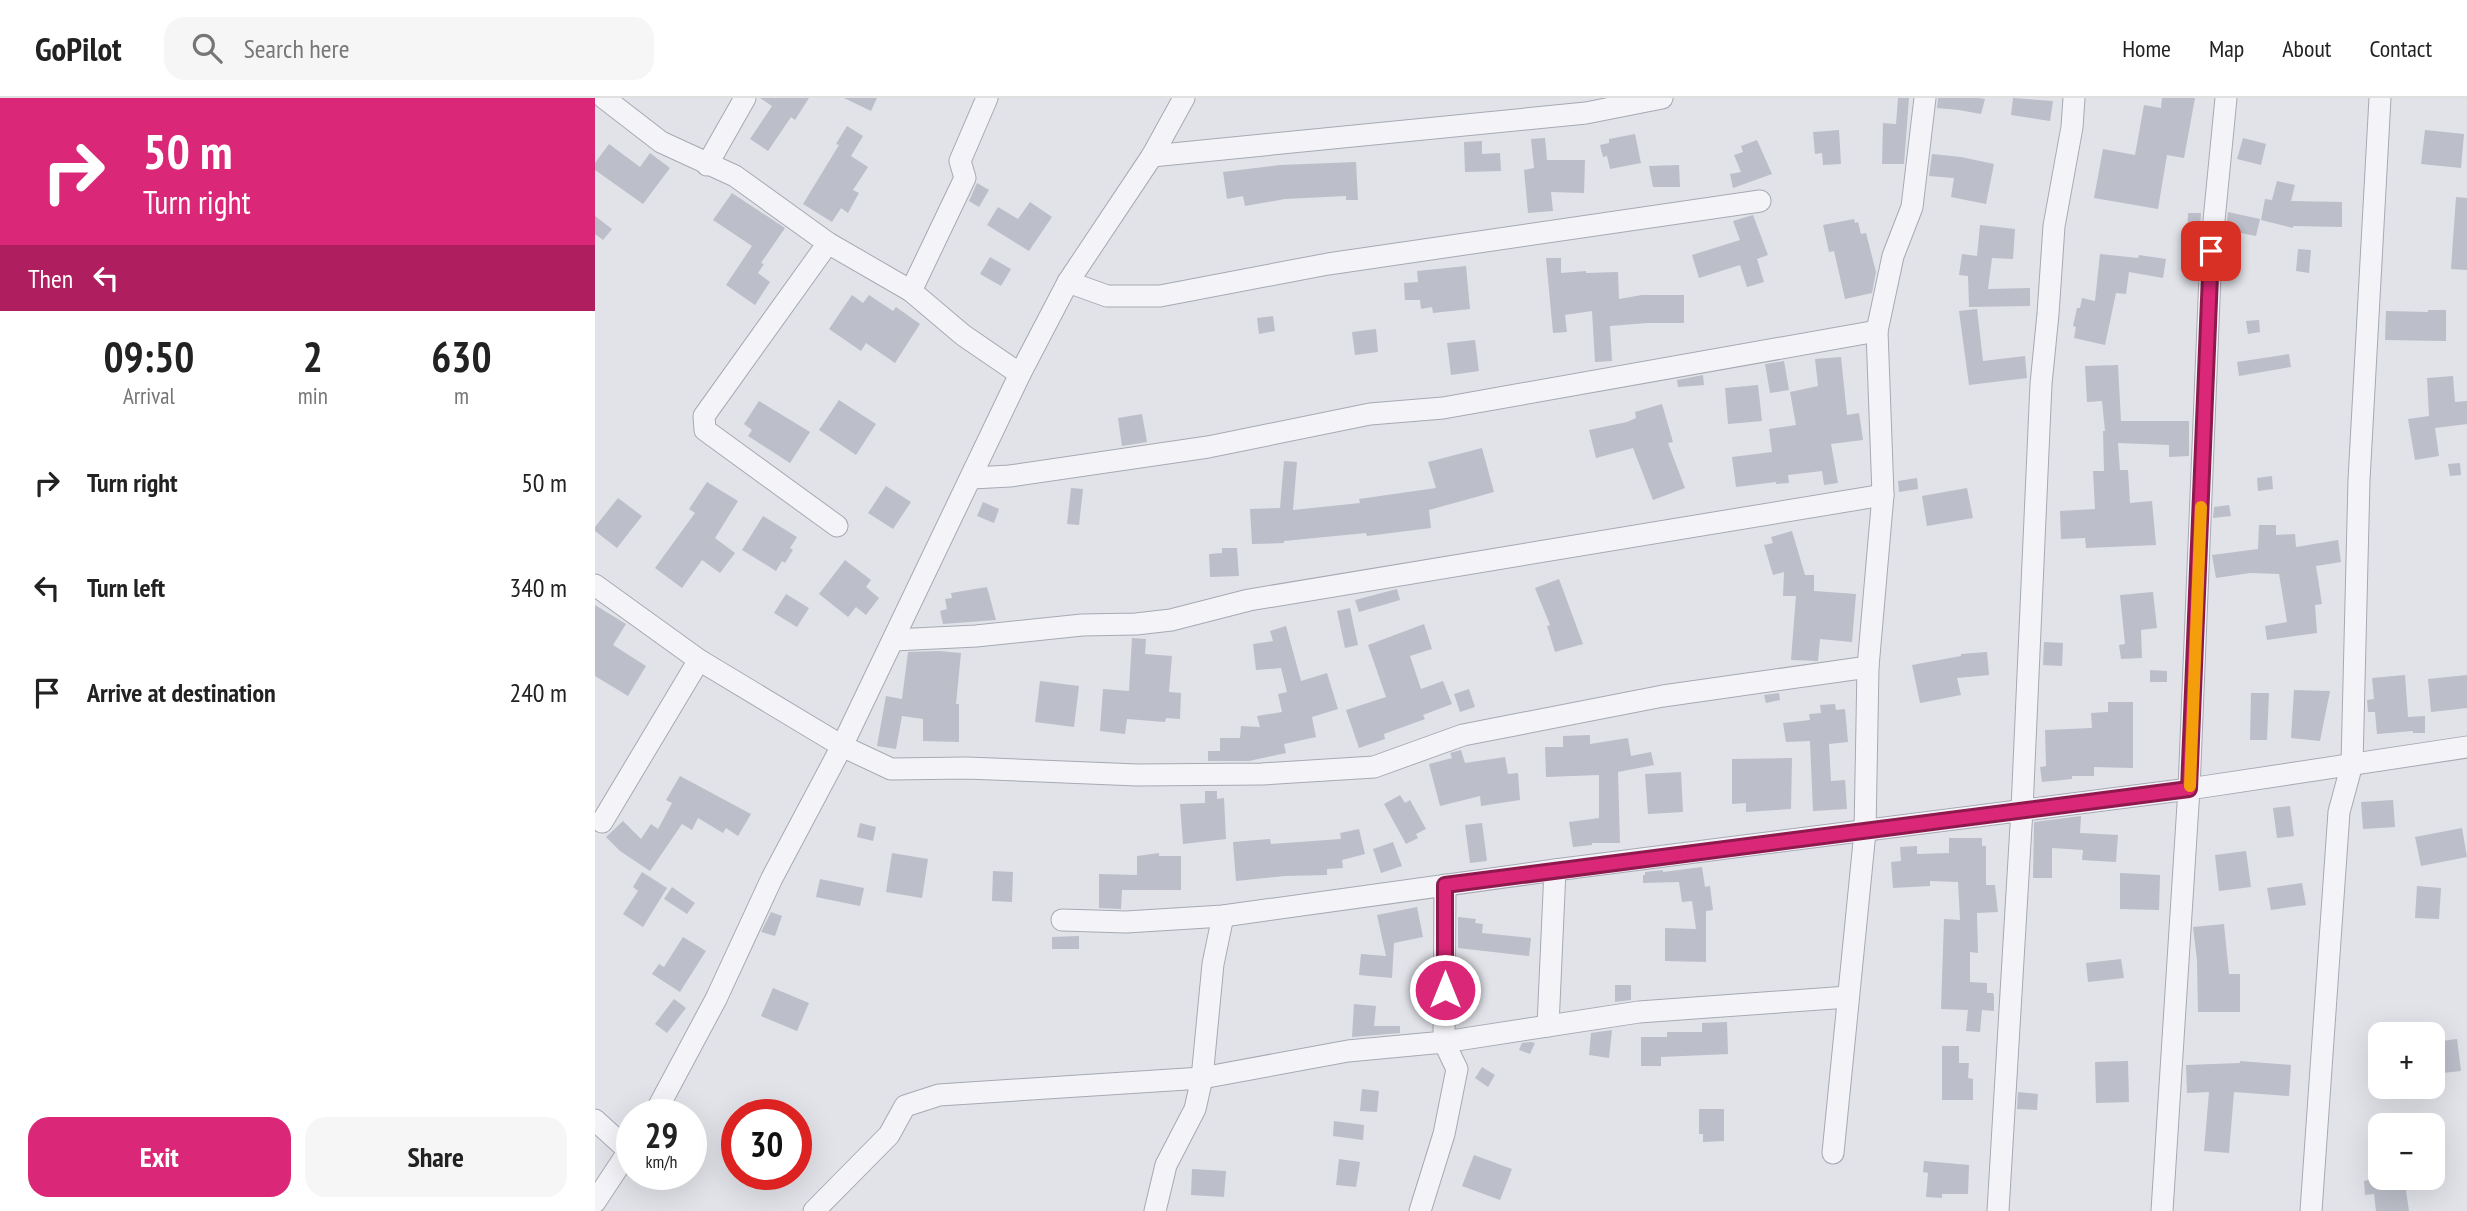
<!DOCTYPE html>
<html lang="en">
<head>
<meta charset="utf-8">
<style>
  :root { --surface:#fff; --page:#f6f6f6; --text:#222; --muted:#767676; --line:#e0e0e0; --accent:#db2777 }
  body { margin:0; font-family:"PT Sans Narrow",sans-serif; background:var(--page); color:var(--text); height:100vh; display:flex; flex-direction:column; font-size:26px; white-space:nowrap }
  * { box-sizing:border-box; margin:0 }
  p { font-size:23px; color:var(--muted) }
  .icon { flex:none; width:38px; height:38px; fill:none; stroke:currentColor; stroke-width:2; stroke-linecap:round; stroke-linejoin:round }
  .map { position:relative; flex:1; overflow:hidden }
  .sheet { display:flex; flex-direction:column; background:var(--surface); width:595px }
  .sheet>* { flex:none }
  .guide { background:#db2777; color:#fff; overflow:hidden }
  .buttons { position:absolute; left:1773px; top:924px; display:grid; gap:14px }
  .buttons a { display:grid; place-items:center; width:77px; height:77px; border-radius:14px; background:var(--surface); box-shadow:0 7px 28px #0002; font-size:35px }
  .speed { position:absolute; left:21px; top:1001px; display:flex; gap:14px; font-size:35px; font-weight:700; text-align:center }
  .speed>* { display:grid; place-content:center; width:91px; height:91px; border-radius:50%; background:var(--surface); box-shadow:0 7px 28px #0002; line-height:1 }
  .speed small { font-size:18px; font-weight:400 }
  .speed .limit { border:10px solid #d22; background:#fff; color:#111 }
  .pin { position:absolute; display:grid; place-items:center; width:60px; height:60px; color:#fff; margin:-30px; border-radius:14px; box-shadow:0 4px 10px #0006 }
  .me { position:absolute; width:77px; margin:-38px; rotate:0deg; stroke-linejoin:round; filter:drop-shadow(0 0 5px #0008) }
  .turn { display:flex; align-items:center; gap:24px; height:147px; padding:0 28px; font-size:32px }
  .turn .icon { width:91px; height:91px; stroke-width:2.5 }
  .turn b { display:block; font-size:49px; line-height:60px }
  .then { display:flex; align-items:center; height:66px; padding:0 28px; background:#0003; gap:14px; font-size:26px }
  .eta { display:flex; justify-content:space-evenly; align-items:center; height:119px; text-align:center }
  .eta b { font-size:42px; font-weight:600; line-height:49px }
  .button { display:flex; gap:14px; margin-top:auto; padding:14px 28px }
  .button a { flex:1; height:80px; border-radius:21px; background:var(--accent); color:#fff; font-size:28px; font-weight:600; line-height:80px; text-align:center }
  .button a+a { background:var(--page); color:var(--text) }
  ul { padding:0; list-style:none }
  li { display:flex; align-items:center; gap:21px; height:105px; padding:0 28px }
  li div { flex:1 }
  li b { display:block; font-size:26px }
  li em { font-style:normal }
  header { display:flex; align-items:center; gap:42px; box-sizing:border-box; height:98px; padding:0 35px; background:var(--surface); border-bottom:2px solid var(--line) }
  header strong { font-size:33px }
  nav { display:flex; gap:38px; margin-inline-start:auto; font-size:24px }
  .search { width:490px; height:63px; background:var(--page); display:flex; align-items:center; gap:18px; box-sizing:border-box; padding:0 24px; border-radius:21px; color:var(--muted); font-size:26px }
  main { display:flex; flex:1; min-height:0 }
  .map>svg:first-child { display:block }
  .building { fill:#bcbec9 }
  .lines { fill:none; stroke-linecap:round; stroke-linejoin:round }
  .minor-casing { stroke:#a7a9b3; stroke-width:23 }
  .minor { stroke:#f4f4f8; stroke-width:21 }
  .route-casing { stroke:#8e194d; stroke-width:18 }
  .route { stroke:#db2777; stroke-width:12 }
  .slow { stroke:#f59e0b; stroke-width:12 }
</style>
</head>
<body>
<header>
<strong>GoPilot</strong>
<div class="search"><svg class="icon" aria-label="search" viewBox="0 0 24 24"><circle cx="10" cy="10" r="6"/><path d="M15 15l6 6"/></svg>Search here</div>
<nav><a>Home</a><a>Map</a><a>About</a><a>Contact</a></nav>
</header>
<main>
<section class="sheet">
<div class="guide">
<div class="turn"><svg class="icon" aria-label="right" viewBox="0 0 24 24"><path d="M7 20v-9h11M14 6l5 5-5 5"/></svg><div><b>50 m</b>Turn right</div></div>
<div class="then">Then<svg class="icon" aria-label="left" viewBox="0 0 24 24"><path d="M17 20v-9H6M10 6l-5 5 5 5"/></svg></div>
</div>
<div class="eta">
<div><b>09:50</b><p>Arrival</p></div>
<div><b>2</b><p>min</p></div>
<div><b>630</b><p>m</p></div>
</div>
<ul>
<li><svg class="icon" aria-label="right" viewBox="0 0 24 24"><path d="M7 20v-9h11M14 6l5 5-5 5"/></svg><div><b>Turn right</b></div><em>50 m</em></li>
<li><svg class="icon" aria-label="left" viewBox="0 0 24 24"><path d="M17 20v-9H6M10 6l-5 5 5 5"/></svg><div><b>Turn left</b></div><em>340 m</em></li>
<li><svg class="icon" aria-label="arrive" viewBox="0 0 24 24"><path d="M6 21V4h12l-3 4 3 4H6"/></svg><div><b>Arrive at destination</b></div><em>240 m</em></li>
</ul>
<div class="button"><a>Exit</a><a>Share</a></div>
</section>
<div class="map">
<svg width="1872" height="1113" viewBox="0 0 1872 1113">
  <rect width="100%" height="100%" fill="#e1e3e9"/>
  <g class="building">
    <polygon points="165,0 214,0 200,22 196,19 173,53 155,41 177,8"/>
    <polygon points="249,0 282,0 276,13"/>
    <polygon points="1303,0 1314,0 1309,66 1287,66 1288,25 1301,26"/>
    <polygon points="1343,0 1383,0 1390,1 1386,16 1364,12 1342,10"/>
    <polygon points="1418,0 1458,3 1455,23 1416,17"/>
    <polygon points="1567,0 1600,0 1589,60 1572,57 1563,111 1499,100 1508,51 1540,57 1549,7 1566,10"/>
    <polygon points="252,28 268,38 256,58 273,69 258,92 264,95 253,115 246,110 237,124 208,106 244,47 241,46"/>
    <polygon points="1244,32 1246,66 1228,67 1227,55 1220,56 1218,34"/>
    <polygon points="1830,32 1869,36 1866,70 1826,66"/>
    <polygon points="1040,36 1046,65 1015,71 1012,58 1008,59 1005,47 1014,45 1014,41"/>
    <polygon points="950,40 952,62 990,62 989,95 956,94 958,113 933,115 929,72 939,70 936,41"/>
    <polygon points="1648,40 1671,46 1666,67 1642,61"/>
    <polygon points="1162,42 1177,76 1138,90 1135,76 1146,74 1139,57 1148,54 1146,48"/>
    <polygon points="887,43 887,56 905,55 906,73 870,74 869,44"/>
    <polygon points="14,46 45,69 55,55 75,70 48,106 0,72 0,65"/>
    <polygon points="1337,56 1366,59 1399,66 1391,106 1356,99 1359,80 1334,78"/>
    <polygon points="761,64 763,102 751,102 751,98 690,101 650,108 648,98 632,101 628,74 685,67"/>
    <polygon points="1084,67 1085,89 1058,89 1054,68"/>
    <polygon points="1682,83 1700,87 1696,103 1747,104 1747,129 1698,128 1698,130 1666,122 1670,101 1677,102"/>
    <polygon points="382,85 394,92 384,109 374,103"/>
    <polygon points="137,95 190,130 166,165 169,166 163,175 175,184 160,207 131,187 157,148 118,122"/>
    <polygon points="1861,99 1872,100 1872,172 1856,171"/>
    <polygon points="435,104 457,119 434,153 392,127 403,109 423,121"/>
    <polygon points="1633,114 1665,121 1661,138 1631,132"/>
    <polygon points="1593,115 1606,115 1604,143 1592,143"/>
    <polygon points="1158,117 1173,157 1162,161 1169,184 1152,189 1145,167 1104,180 1097,157 1145,142 1138,123"/>
    <polygon points="0,118 17,131 8,142 0,136"/>
    <polygon points="1259,121 1260,125 1263,124 1266,136 1271,135 1281,174 1277,195 1250,201 1239,153 1234,154 1228,127"/>
    <polygon points="1385,127 1420,131 1418,161 1397,160 1393,191 1435,190 1435,208 1374,209 1373,178 1364,177 1367,156 1382,158"/>
    <polygon points="1703,151 1716,152 1714,175 1701,173"/>
    <polygon points="1505,156 1543,160 1544,157 1571,161 1568,180 1534,174 1531,196 1521,195 1510,247 1479,240 1481,229 1478,228 1482,210 1485,210 1487,200 1500,203"/>
    <polygon points="395,159 416,171 406,188 385,176"/>
    <polygon points="951,160 966,160 966,175 991,173 991,175 1023,174 1024,201 1047,197 1089,197 1089,225 1052,225 1015,228 1017,263 1000,264 997,213 970,217 972,234 958,235"/>
    <polygon points="871,168 875,211 838,215 837,209 826,211 825,202 810,202 809,185 823,184 822,173"/>
    <polygon points="257,197 268,205 274,197 298,213 301,209 325,226 300,265 271,245 266,253 234,231"/>
    <polygon points="1382,211 1388,263 1430,258 1432,280 1374,287 1364,213"/>
    <polygon points="1833,212 1851,212 1851,243 1790,242 1791,213 1833,214"/>
    <polygon points="678,218 680,233 664,236 662,220"/>
    <polygon points="1664,222 1665,234 1653,236 1651,223"/>
    <polygon points="781,231 783,254 760,257 757,234"/>
    <polygon points="880,242 884,273 856,277 852,245"/>
    <polygon points="1694,256 1696,269 1644,278 1642,264"/>
    <polygon points="1246,259 1252,317 1264,315 1268,342 1236,346 1243,385 1229,387 1227,373 1193,377 1194,385 1181,386 1181,384 1141,389 1137,359 1177,354 1174,331 1201,327 1195,294 1223,288 1220,261"/>
    <polygon points="1189,263 1194,292 1175,295 1170,266"/>
    <polygon points="1523,267 1526,323 1594,323 1594,358 1574,359 1574,347 1523,345 1525,372 1533,372 1535,405 1557,403 1561,447 1491,450 1490,440 1466,441 1465,413 1500,411 1498,373 1509,373 1508,333 1510,333 1507,303 1492,304 1490,268"/>
    <polygon points="1108,277 1109,287 1083,289 1082,282"/>
    <polygon points="1858,278 1860,304 1872,303 1872,326 1840,330 1844,358 1820,362 1813,321 1834,318 1832,280"/>
    <polygon points="1163,287 1167,323 1133,326 1130,290"/>
    <polygon points="244,302 281,326 261,357 224,332"/>
    <polygon points="164,303 215,334 195,365 153,338 157,332 149,326"/>
    <polygon points="1067,306 1078,344 1073,345 1090,390 1058,402 1038,350 1001,360 994,332 1032,324 1041,320 1040,314"/>
    <polygon points="547,316 552,344 527,348 523,320"/>
    <polygon points="887,350 899,394 834,412 836,430 772,438 771,435 689,443 689,445 657,446 655,411 685,410 689,363 702,364 698,412 765,405 764,401 841,390 833,364"/>
    <polygon points="1865,365 1866,377 1855,378 1853,366"/>
    <polygon points="1677,378 1678,391 1663,393 1662,380"/>
    <polygon points="1322,380 1323,391 1304,394 1303,383"/>
    <polygon points="112,384 143,403 120,440 140,455 125,475 107,462 87,490 60,470 100,415 94,411"/>
    <polygon points="291,388 316,404 298,431 273,415"/>
    <polygon points="476,390 488,391 484,427 472,426"/>
    <polygon points="1372,390 1378,420 1332,428 1327,398"/>
    <polygon points="23,400 47,418 22,450 0,433 0,429"/>
    <polygon points="388,404 404,411 399,425 382,418"/>
    <polygon points="1634,407 1636,418 1618,420 1619,409"/>
    <polygon points="168,418 202,439 195,450 198,452 190,465 187,463 181,473 147,452"/>
    <polygon points="1664,427 1681,427 1681,437 1700,436 1701,449 1743,442 1746,464 1721,468 1727,506 1720,507 1722,535 1672,542 1670,528 1692,524 1684,476 1655,475 1621,480 1617,457 1663,451"/>
    <polygon points="1197,433 1210,477 1219,477 1219,493 1261,496 1257,544 1225,541 1223,563 1196,562 1201,498 1188,498 1189,474 1178,477 1169,447 1178,445 1176,439"/>
    <polygon points="627,450 642,450 644,478 615,479 614,456 627,455"/>
    <polygon points="250,462 276,482 271,489 284,500 271,517 261,509 253,519 224,496"/>
    <polygon points="964,481 988,546 960,554 952,528 955,527 940,490"/>
    <polygon points="392,489 401,522 348,526 345,513 352,511 350,501 357,500 356,495"/>
    <polygon points="802,491 805,502 764,514 760,502"/>
    <polygon points="1558,494 1562,530 1546,532 1547,560 1526,561 1524,547 1530,546 1525,497"/>
    <polygon points="191,496 214,510 202,529 179,515"/>
    <polygon points="0,507 31,526 18,547 51,568 33,598 0,578"/>
    <polygon points="755,510 763,547 750,550 742,513"/>
    <polygon points="829,526 837,551 815,558 826,591 848,583 857,606 828,617 830,621 789,636 790,641 764,650 751,612 791,599 773,547"/>
    <polygon points="691,528 706,583 732,575 743,611 717,619 721,639 689,646 691,655 654,663 613,663 613,653 625,653 625,640 645,640 646,628 665,629 662,618 687,614 683,596 692,594 686,570 661,572 658,546 678,543 675,533"/>
    <polygon points="537,540 551,541 550,556 577,558 574,594 586,595 585,621 571,620 570,624 532,621 530,636 505,633 508,591 534,593"/>
    <polygon points="1449,544 1468,545 1467,568 1448,567"/>
    <polygon points="344,553 366,555 361,606 364,606 364,644 328,643 328,621 307,618 301,651 282,648 291,598 307,601 313,554"/>
    <polygon points="1392,554 1394,577 1362,580 1366,597 1325,605 1317,567 1366,558 1366,556"/>
    <polygon points="1555,572 1572,573 1572,584 1555,584"/>
    <polygon points="1810,577 1813,619 1830,618 1830,635 1818,635 1818,633 1782,636 1780,614 1773,614 1772,602 1779,601 1777,580"/>
    <polygon points="1872,577 1872,610 1836,614 1833,581"/>
    <polygon points="445,583 484,588 479,629 440,624"/>
    <polygon points="874,591 880,609 865,614 859,596"/>
    <polygon points="1699,592 1735,593 1725,643 1696,640"/>
    <polygon points="1184,595 1185,602 1171,605 1169,597"/>
    <polygon points="1656,595 1674,595 1672,642 1655,642"/>
    <polygon points="1513,604 1538,604 1538,670 1499,669 1499,678 1477,678 1477,681 1447,684 1445,669 1451,668 1450,632 1497,630 1496,615 1513,614"/>
    <polygon points="1240,606 1241,612 1250,611 1253,644 1234,646 1236,683 1250,682 1252,711 1218,713 1215,643 1191,644 1188,625 1215,622 1214,616 1226,615 1225,607"/>
    <polygon points="995,637 995,646 1033,640 1036,658 1056,654 1059,667 1023,674 1025,745 997,745 997,747 978,749 974,724 1004,720 1004,677 951,679 950,649 968,649 968,638"/>
    <polygon points="866,652 870,665 910,659 913,676 923,675 925,702 886,708 885,698 845,708 834,666 857,660 855,655"/>
    <polygon points="1197,660 1196,711 1151,714 1151,705 1137,706 1137,661"/>
    <polygon points="1086,674 1088,714 1053,716 1050,676"/>
    <polygon points="85,678 156,716 143,738 131,730 128,735 103,720 97,732 87,726 55,773 25,753 11,739 28,723 46,741 56,726 63,731 77,705 71,702"/>
    <polygon points="610,693 622,693 622,701 629,700 631,741 588,746 585,706 610,705"/>
    <polygon points="805,697 810,705 815,702 831,731 821,736 823,740 811,746 789,706"/>
    <polygon points="1798,702 1800,729 1768,731 1766,704"/>
    <polygon points="1695,708 1699,738 1682,740 1678,710"/>
    <polygon points="1486,718 1485,735 1523,737 1521,764 1487,762 1488,752 1457,750 1457,780 1438,780 1439,724"/>
    <polygon points="265,725 281,729 278,743 262,739"/>
    <polygon points="887,725 892,763 875,765 870,727"/>
    <polygon points="1867,730 1872,759 1826,768 1820,739"/>
    <polygon points="764,731 770,756 747,762 748,770 732,771 732,777 690,778 641,783 638,744 675,741 676,746 746,741 745,735"/>
    <polygon points="1354,740 1387,740 1387,748 1391,748 1391,787 1400,787 1403,814 1382,815 1383,855 1375,854 1375,884 1392,885 1392,895 1398,895 1399,898 1399,913 1387,912 1385,934 1371,933 1373,912 1346,911 1349,821 1365,822 1363,784 1335,783 1335,788 1298,790 1296,764 1306,763 1305,749 1322,748 1322,756 1354,755"/>
    <polygon points="798,744 807,768 786,775 778,751"/>
    <polygon points="1651,753 1656,789 1624,793 1620,757"/>
    <polygon points="297,755 333,761 327,800 291,794"/>
    <polygon points="564,755 564,758 586,758 586,792 527,792 526,811 504,810 504,776 542,777 542,758"/>
    <polygon points="1107,769 1110,789 1115,788 1118,812 1111,813 1111,864 1070,863 1070,830 1101,831 1097,803 1087,804 1084,784 1048,785 1048,777 1050,777 1050,774 1068,772 1068,774"/>
    <polygon points="398,773 418,774 417,804 397,803"/>
    <polygon points="47,774 72,790 48,829 28,816 43,793 38,789"/>
    <polygon points="1525,775 1565,777 1564,812 1525,811"/>
    <polygon points="225,781 269,790 265,808 221,799"/>
    <polygon points="1707,785 1711,807 1676,812 1672,790"/>
    <polygon points="1822,788 1846,790 1844,821 1820,820"/>
    <polygon points="77,789 100,805 92,816 69,801"/>
    <polygon points="822,809 828,839 799,845 797,880 764,877 766,856 791,858 782,817"/>
    <polygon points="176,814 187,818 180,838 166,834"/>
    <polygon points="863,819 881,821 880,825 888,826 887,835 936,840 934,858 863,850"/>
    <polygon points="1629,826 1634,876 1645,876 1645,914 1603,914 1602,862 1598,829"/>
    <polygon points="484,838 484,851 457,851 457,839"/>
    <polygon points="88,839 111,853 85,894 57,876 64,866 69,869"/>
    <polygon points="1526,861 1529,880 1493,884 1491,865"/>
    <polygon points="1020,887 1036,887 1036,902 1020,904"/>
    <polygon points="178,890 214,905 202,933 166,918"/>
    <polygon points="79,901 91,910 72,935 60,926"/>
    <polygon points="759,906 781,908 779,928 805,928 805,935 757,939"/>
    <polygon points="1132,924 1133,956 1066,959 1066,968 1046,968 1046,939 1072,939 1072,934 1107,934 1107,925"/>
    <polygon points="1017,932 1014,960 994,957 996,935"/>
    <polygon points="1862,941 1866,973 1838,976 1839,944"/>
    <polygon points="936,944 940,945 935,956 924,952 927,945"/>
    <polygon points="1347,948 1364,948 1364,965 1374,965 1373,980 1378,981 1378,1002 1347,1002"/>
    <polygon points="1533,963 1534,1004 1501,1005 1500,964"/>
    <polygon points="1645,963 1696,967 1694,998 1639,994 1634,1055 1609,1053 1614,994 1592,995 1591,967 1645,965"/>
    <polygon points="887,969 900,977 893,989 880,980"/>
    <polygon points="767,991 784,993 782,1014 765,1013"/>
    <polygon points="1423,994 1443,996 1442,1012 1422,1011"/>
    <polygon points="1104,1011 1129,1011 1129,1043 1108,1044 1108,1036 1104,1036"/>
    <polygon points="739,1023 769,1027 768,1042 738,1038"/>
    <polygon points="879,1057 917,1071 905,1102 867,1088"/>
    <polygon points="744,1061 765,1064 761,1089 741,1087"/>
    <polygon points="1329,1063 1374,1067 1373,1096 1347,1096 1347,1100 1331,1099 1333,1075 1328,1074"/>
    <polygon points="597,1071 631,1073 629,1099 596,1097"/>
    <polygon points="1782,1080 1804,1080 1805,1087 1810,1086 1814,1113 1781,1113 1779,1096 1770,1097 1769,1083"/>
  </g>
  <g class="lines">
    <defs>
      <g id="minor">
        <polyline points="9,0 66,44 140,78 233,145 316,193 368,237 425,276"/>
        <polyline points="557,58 991,15 1067,0"/>
        <polyline points="112,67 150,0"/>
        <polyline points="233,145 109,318 110,332 242,428"/>
        <polyline points="473,184 512,198 565,198 733,166 1165,103"/>
        <polyline points="316,193 370,80 365,63 392,0"/>
        <polyline points="377,380 415,378 613,349 775,316 848,310 1282,233"/>
        <polyline points="0,487 104,562 247,648 296,671 372,670 542,677 667,676 779,669 868,637 1068,598 1273,569"/>
        <polyline points="299,542 381,538 487,527 541,526 576,522 654,502 1288,397"/>
        <polyline points="7,724 104,562"/>
        <polyline points="467,822 531,824 628,818 960,772 1594,691 1872,649"/>
        <polyline points="953,928 960,772"/>
        <polyline points="59,1017 121,901 177,780 247,648 425,276 473,184 557,58 589,0"/>
        <polyline points="0,1022 33,1052"/>
        <polyline points="1238,1055 1270,734 1273,569 1288,397 1282,233 1298,158 1317,109 1330,0"/>
        <polyline points="0,1104 37,1048"/>
        <polyline points="219,1113 294,1037 310,1008 344,997 607,980 753,953 849,944 1044,914 1253,899"/>
        <polyline points="560,1113 571,1067 600,1011 607,980 618,866 628,818"/>
        <polyline points="825,1113 849,1036 862,971 849,944 850,787"/>
        <polyline points="1403,1113 1427,711 1446,286 1453,216 1459,128 1477,29 1479,0"/>
        <polyline points="1567,1113 1594,691 1616,153 1631,0"/>
        <polyline points="1716,1113 1744,714 1757,666 1764,382 1785,0"/>
      </g>
    </defs>
    <use href="#minor" class="minor-casing"/>
    <use href="#minor" class="minor"/>
  </g>
  <g class="lines">
    <defs>
      <polyline id="route" points="850,892 850,787 1594,691 1616,153"/>
    </defs>
    <use href="#route" class="route-casing"/>
    <use href="#route" class="route"/>
    <polyline class="slow" points="1595,688 1606,409"/>
  </g>
</svg>
<div class="buttons">
<a>+</a>
<a>−</a>
</div>
<div class="speed"><div>29<small>km/h</small></div><div class="limit">30</div></div>
<div class="pin" style="left:1616px;top:153px;background:#d93025"><svg class="icon" aria-label="arrive" viewBox="0 0 24 24"><path d="M6 21V4h12l-3 4 3 4H6"/></svg></div>
<svg class="me" style="left:850px;top:892px" viewBox="-20 -20 40 40"><circle r="17" fill="#db2777" stroke="#fff" stroke-width="3"/><path d="M0-11L8 9 0 5-8 9z" fill="#fff"/></svg>
</div>
</main>
</body>
</html>
